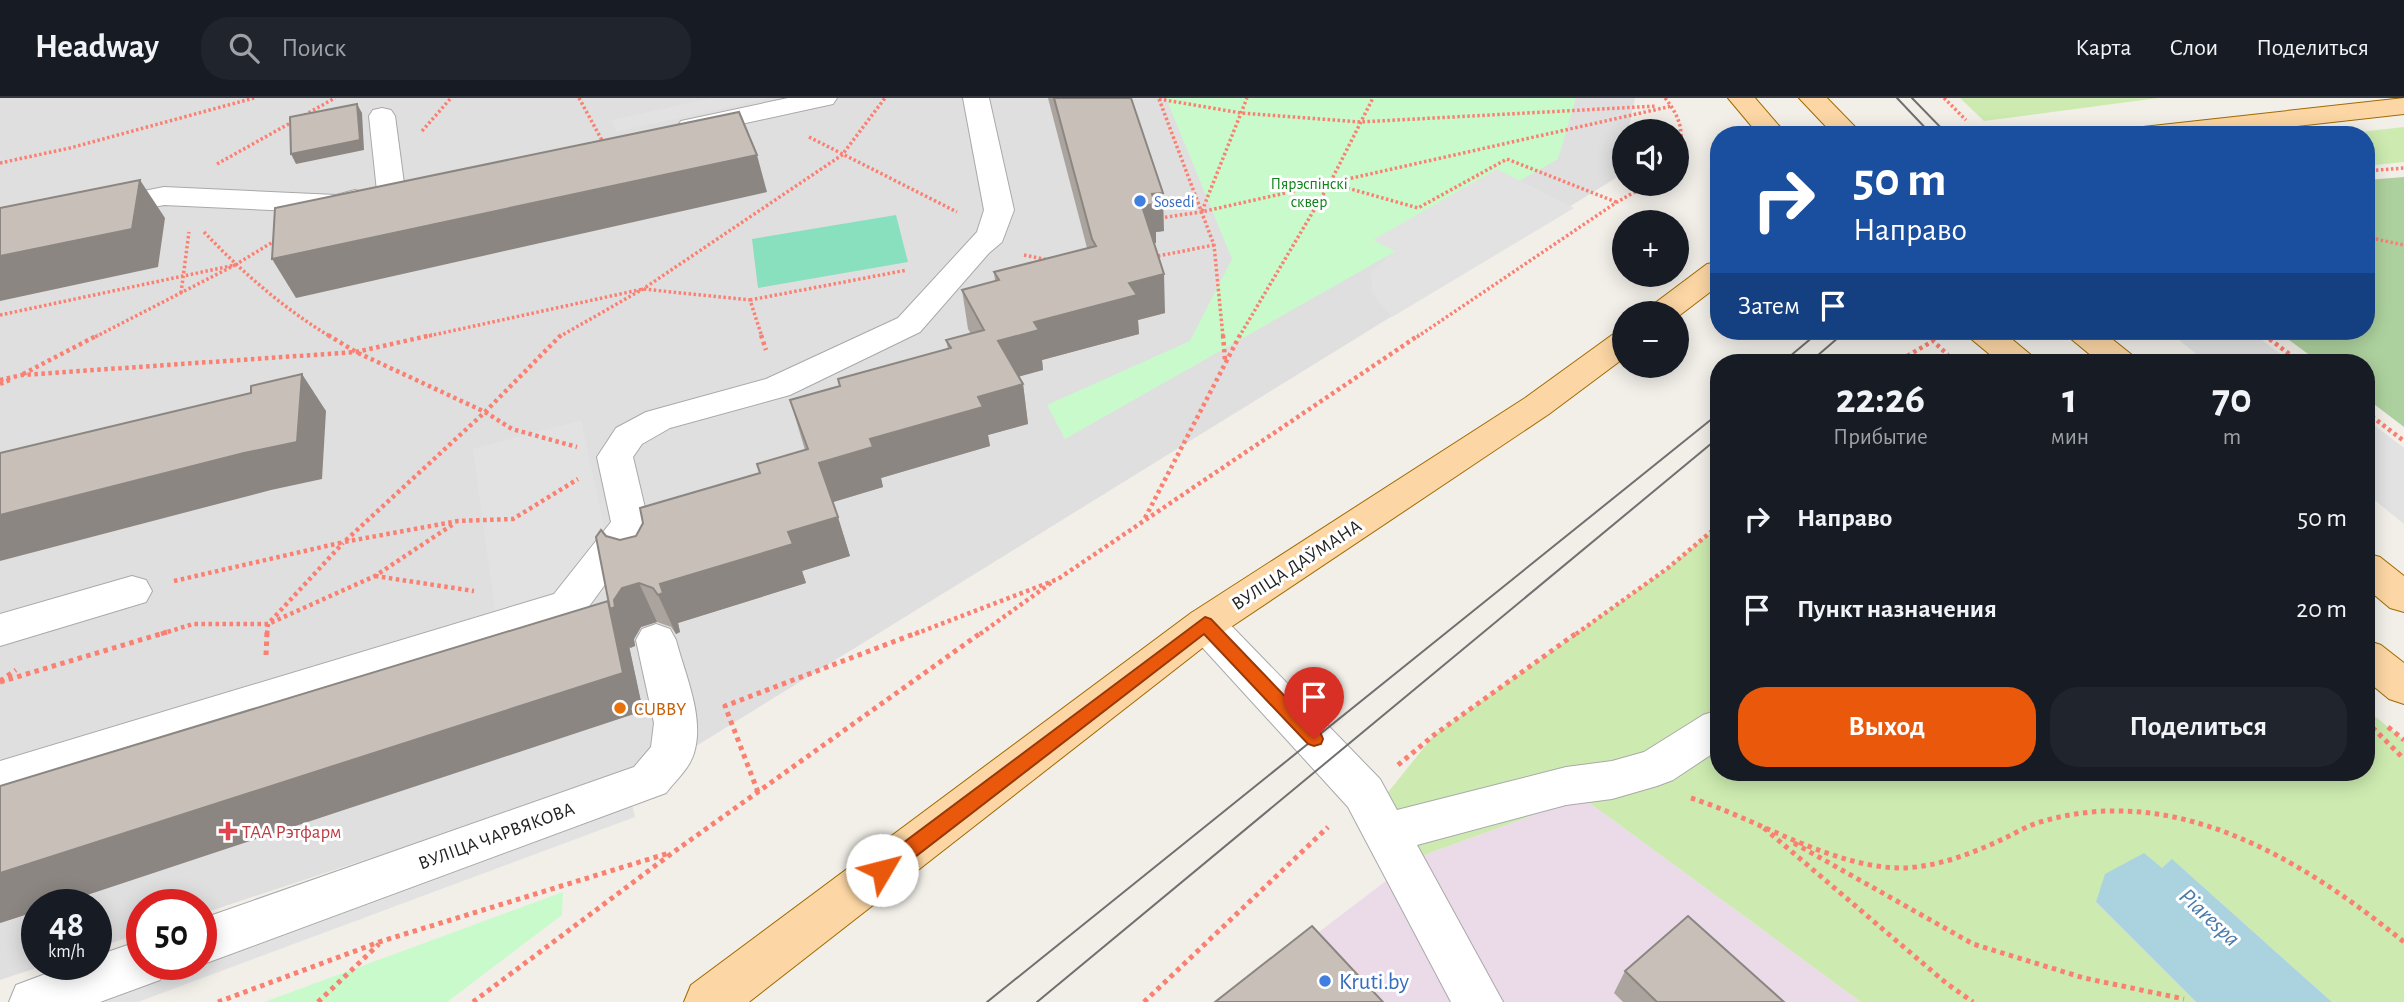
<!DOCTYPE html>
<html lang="ru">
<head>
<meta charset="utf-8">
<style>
  :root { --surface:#171b24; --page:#20242c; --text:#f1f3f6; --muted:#9ea1a6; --line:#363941; --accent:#ea580c }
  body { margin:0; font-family:"Alegreya Sans",sans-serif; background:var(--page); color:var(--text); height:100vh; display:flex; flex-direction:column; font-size:26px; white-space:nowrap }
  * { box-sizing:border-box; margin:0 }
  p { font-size:23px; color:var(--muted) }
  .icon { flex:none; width:38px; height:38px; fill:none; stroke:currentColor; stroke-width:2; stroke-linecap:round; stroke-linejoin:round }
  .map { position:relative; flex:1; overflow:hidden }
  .panel { position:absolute; left:1710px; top:256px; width:665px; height:427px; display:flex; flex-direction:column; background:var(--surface); border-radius:28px; box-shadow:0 4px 18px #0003 }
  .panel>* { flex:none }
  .guide { position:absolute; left:1710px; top:28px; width:665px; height:214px; border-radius:28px; box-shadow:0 4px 18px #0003; background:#1a4fa0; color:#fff; overflow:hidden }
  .buttons { position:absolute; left:1612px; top:21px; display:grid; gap:14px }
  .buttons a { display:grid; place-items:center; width:77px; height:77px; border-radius:50%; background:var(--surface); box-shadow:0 4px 18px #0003; font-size:35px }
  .speed { position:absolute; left:21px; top:791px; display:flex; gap:14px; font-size:35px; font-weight:700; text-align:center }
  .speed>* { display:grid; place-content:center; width:91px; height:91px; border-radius:50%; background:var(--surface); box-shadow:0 4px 18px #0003; line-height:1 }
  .speed small { font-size:18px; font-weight:400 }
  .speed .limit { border:10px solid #d22; background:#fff; color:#111 }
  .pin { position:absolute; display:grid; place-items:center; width:60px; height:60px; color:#fff; margin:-72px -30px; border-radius:50% 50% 50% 0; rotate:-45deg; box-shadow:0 0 7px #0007 }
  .pin .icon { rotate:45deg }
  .me { position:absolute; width:77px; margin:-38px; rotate:53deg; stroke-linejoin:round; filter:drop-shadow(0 0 5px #0008) }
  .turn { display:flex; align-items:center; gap:24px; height:147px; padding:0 28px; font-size:32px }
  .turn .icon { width:91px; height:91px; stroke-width:2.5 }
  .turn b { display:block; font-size:49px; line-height:60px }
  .then { display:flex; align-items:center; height:66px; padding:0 28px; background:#0003; gap:14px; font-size:26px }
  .eta { display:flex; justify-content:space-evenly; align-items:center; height:119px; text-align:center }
  .eta b { font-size:42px; font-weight:600; line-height:49px }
  .primary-button { display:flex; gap:14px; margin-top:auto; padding:14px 28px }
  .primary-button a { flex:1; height:80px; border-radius:28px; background:var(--accent); color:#fff; font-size:28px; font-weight:600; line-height:80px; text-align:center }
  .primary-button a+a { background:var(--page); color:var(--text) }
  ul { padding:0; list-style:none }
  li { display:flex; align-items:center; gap:21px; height:91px; padding:0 28px }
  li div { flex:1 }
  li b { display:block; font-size:26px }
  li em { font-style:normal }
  header { display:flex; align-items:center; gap:42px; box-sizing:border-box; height:98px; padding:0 35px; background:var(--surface); border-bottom:2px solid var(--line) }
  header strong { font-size:33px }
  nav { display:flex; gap:38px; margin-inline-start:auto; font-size:24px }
  .search { width:490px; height:63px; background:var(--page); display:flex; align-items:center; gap:18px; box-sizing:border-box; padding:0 24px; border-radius:28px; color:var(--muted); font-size:26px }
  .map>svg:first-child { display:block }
  .residential { fill:#e0dfdf }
  .industrial { fill:#ebdbe8 }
  .grass { fill:#cdebb0 }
  .forest { fill:#add19e }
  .park { fill:#c8facc }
  .pitch { fill:#88e0be }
  .parking { fill:#e2e2e2 }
  .water { fill:#aad3df }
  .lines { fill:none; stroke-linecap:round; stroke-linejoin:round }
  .minor-casing { stroke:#a9a9a9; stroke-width:2 }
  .major-casing { stroke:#a06b00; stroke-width:2 }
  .path-far2 { stroke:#fa8072; stroke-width:3.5; stroke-dasharray:2.5 2.5; stroke-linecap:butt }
  .path-far1 { stroke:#fa8072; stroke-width:4.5; stroke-dasharray:3.5 3.5; stroke-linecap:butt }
  .path { stroke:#fa8072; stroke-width:5; stroke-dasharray:4.5 4.5; stroke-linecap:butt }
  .minor { fill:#fff; fill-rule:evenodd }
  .major { fill:#fcd6a4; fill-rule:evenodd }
  .tram { stroke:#707070; stroke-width:2 }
  .wall { fill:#aba49e }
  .shaded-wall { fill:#8b8681 }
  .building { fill:#c7bfb8; stroke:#8b8681; stroke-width:2 }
  .route { fill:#ea580c; stroke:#983908; stroke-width:2 }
  .shop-dot { fill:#3f7fe0; stroke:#fff; stroke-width:2.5 }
  .food-dot { fill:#e8710a; stroke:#fff; stroke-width:2.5 }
  .health-dot { fill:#e0444e; stroke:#fff; stroke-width:2.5 }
  .labels { text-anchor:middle; stroke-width:6; stroke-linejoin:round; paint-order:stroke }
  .far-park-label { font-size:16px; fill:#0c8416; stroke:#fff }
  .far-shop-label { font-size:16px; fill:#366cbe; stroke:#fff; text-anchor:start }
  .street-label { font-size:19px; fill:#222; stroke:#fff }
  .food-label { font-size:19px; fill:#c56008; stroke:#fff; text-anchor:start }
  .health-label { font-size:19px; fill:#be3a42; stroke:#fff; text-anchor:start }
  .near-shop-label { font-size:23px; fill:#366cbe; stroke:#fff; text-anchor:start }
  .near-water-label { font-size:24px; font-style:italic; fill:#4a7aab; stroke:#fff }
</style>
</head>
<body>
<header>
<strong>Headway</strong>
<div class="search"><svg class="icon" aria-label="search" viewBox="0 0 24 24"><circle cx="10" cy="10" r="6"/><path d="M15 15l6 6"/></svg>Поиск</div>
<nav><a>Карта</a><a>Слои</a><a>Поделиться</a></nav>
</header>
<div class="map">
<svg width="2404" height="904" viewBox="0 0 2404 904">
  <rect width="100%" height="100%" fill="#f2efe9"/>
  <polygon class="residential" points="0,0 1635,0 1628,33 1624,33 1624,53 1619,78 680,658 201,816 201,807 142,807 142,835 96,850 96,807 37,807 37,866 48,866 0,882"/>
  <polygon class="industrial" points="1576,695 1861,904 1227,904 1416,760 1531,718"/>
  <g class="grass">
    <polygon points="1960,0 2158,0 1984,23"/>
    <polygon points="2404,29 2404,64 2366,68 2366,37 2332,37"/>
    <polygon points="1718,428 1718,674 2366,674 2366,611 2404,642 2404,904 2332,904 2173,762 2162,770 2096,804 2196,904 1861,904 1576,695 1531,718 1416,760 1385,698 1434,637 1668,470"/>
  </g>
  <polygon class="forest" points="2404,79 2404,329 2366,300 2366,264 2319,264 2277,233 2366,233 2366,82"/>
  <g class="park">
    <polygon points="1166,0 1576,0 1558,61 1065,341 1047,307 1190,243 1232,161"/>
    <polygon points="563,794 562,817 447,904 264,904"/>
  </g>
  <polygon class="pitch" points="896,117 908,164 758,190 752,141"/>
  <g class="parking">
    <polygon points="711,0 769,0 616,34 612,22"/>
    <polygon points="1497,71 1574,110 1392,219 1372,195 1371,173 1395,153 1373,142"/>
    <polygon points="2168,233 2250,233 2291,264 2206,264"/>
    <polygon points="2366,321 2404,350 2404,426 2366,395"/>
    <polygon points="581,322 617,490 497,527 473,351"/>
    <polygon points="628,690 635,719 138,904 34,904 142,866 201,866"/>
  </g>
  <polygon class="water" points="2144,755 2162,770 2172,761 2332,904 2196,904 2096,804 2105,776"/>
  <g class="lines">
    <defs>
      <g id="minor">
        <polygon points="788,0 837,0 833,6 691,37 681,35 677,29 681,23"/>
        <polygon points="963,0 989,0 1014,112 1002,144 989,155 920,234 790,297 670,330 642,346 633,359 658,465 653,475 639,479 625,475 620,466 582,518 0,701 0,663 554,496 611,424 597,359 616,330 646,314 766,281 898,220 977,134 984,112"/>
        <polygon points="382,10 391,12 395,18 405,93 401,99 391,102 381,99 377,93 369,18 373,12"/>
        <polygon points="164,89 336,97 355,92 365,95 370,101 365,107 336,115 164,107 0,139 0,121"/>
        <polygon points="132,478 146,482 152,493 146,504 0,548 0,516"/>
        <polygon points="1205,510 1219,515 1380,681 1397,712 1566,669 1612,663 1644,654 1703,617 1718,612 1718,652 1673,682 1657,688 1612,701 1566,707 1417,747 1503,904 1451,904 1348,709 1191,537 1185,526 1191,515"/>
        <path d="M656,526L670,531L676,542C685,577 705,619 694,655C690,670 675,683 666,695L201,867L199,866L201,821L634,669L651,649L654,625L636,542L642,531Z"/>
        <polygon points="142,842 142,866 166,866 160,882 100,904 9,904 16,887 72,866 96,866 96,858"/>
      </g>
      <g id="major">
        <polygon points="1728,0 1755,0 1787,37 1759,37"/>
        <polygon points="1799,0 1827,0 1863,37 1834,37"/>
        <polygon points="2404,0 2404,16 2218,37 2130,37 2133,31 2143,29"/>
        <polygon points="1718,164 1718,188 1676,220 1676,215 1646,215 1651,208 1707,166"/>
        <polygon points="1966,233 2002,233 2031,257 2036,264 1999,264 1970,240"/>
        <polygon points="2066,233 2102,233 2132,257 2137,264 2099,264 2070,240"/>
        <polygon points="1624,234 1624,260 1549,316 1219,537 749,904 684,904 691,887 1191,515 1525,300 1612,237"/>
        <polygon points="2366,455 2380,459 2404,478 2404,514 2390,510 2366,490"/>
        <polygon points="2366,542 2381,547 2404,565 2404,606 2389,601 2366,582"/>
      </g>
    </defs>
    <use href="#minor" class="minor-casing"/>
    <use href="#major" class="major-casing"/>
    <g class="path-far2">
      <polyline points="579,0 604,46"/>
      <path d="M1665,0C1681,20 1686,37 1676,62"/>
      <polyline points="1944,0 1966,22"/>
      <polyline points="1159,1 1241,15 1360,24 1657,8"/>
      <polyline points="1159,1 1214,147 1223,239"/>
      <polyline points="422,33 451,0"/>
      <polyline points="809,39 957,114"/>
      <polyline points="0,65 70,50 254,0"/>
      <polyline points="217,66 335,0"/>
      <polyline points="2366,73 2404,70"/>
      <polyline points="1333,86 1418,110 1507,61 1616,104"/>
      <polyline points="1202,113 1247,0"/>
      <polyline points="1160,120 1201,114 1672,8"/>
      <path d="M204,134C242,174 284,211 331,239"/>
      <polyline points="2366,139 2404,147"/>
      <polyline points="1024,157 1049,162"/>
      <polyline points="1153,159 1214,147"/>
      <polyline points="235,167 276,142"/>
      <polyline points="181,195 189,134"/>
      <polyline points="750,202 907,172"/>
      <polyline points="0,217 235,167 95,239"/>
      <polyline points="2258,233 2266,239"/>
      <polyline points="424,239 643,191 750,202 762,239"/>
      <polyline points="559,239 643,191 842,57 885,0"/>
      <polyline points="1239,239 1330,85 1373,0"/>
      <polyline points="1417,239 1617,104 1649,86"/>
    </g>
    <g class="path-far1">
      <polyline points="328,237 356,254 485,314 512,331 577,349"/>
      <polyline points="561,237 485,314 344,444 458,423 513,421 578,381"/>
      <polyline points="761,237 766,252"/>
      <polyline points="1223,237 1225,262"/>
      <polyline points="2264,237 2300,264"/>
      <polyline points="1904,264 1907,258 1933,243 1948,257"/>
      <polyline points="23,276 98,237"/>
      <polyline points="0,282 22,277 356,254 432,237"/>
      <polyline points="0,286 12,281"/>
      <polyline points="2366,314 2404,343"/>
      <polyline points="1145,420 1240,237"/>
      <polyline points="375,478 474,493"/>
      <polyline points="174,483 344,444"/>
      <polyline points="161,536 193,526 268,526 375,478 455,425"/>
      <polyline points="267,536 268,526 343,445"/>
      <polyline points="915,536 1058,481 1419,237"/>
      <polyline points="980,536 1051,485"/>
      <polyline points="1576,536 1668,470 1718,428"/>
    </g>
    <g class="path">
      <polyline points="266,557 267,534"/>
      <polyline points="0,583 16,572"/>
      <polyline points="0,584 167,534"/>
      <polyline points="2366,623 2404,661"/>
      <polyline points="2388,629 2404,642"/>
      <polyline points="1398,667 1434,637 1578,534"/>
      <polyline points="758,694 725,608 919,534"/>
      <path d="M1691,700C1757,721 1833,770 1902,770C1937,769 1971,756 2003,741C2014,736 2025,729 2037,725C2174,682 2301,761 2404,844"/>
      <polyline points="1764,730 1946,885 1973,904"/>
      <polyline points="1794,745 1973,846 2084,880 2184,901"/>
      <polyline points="218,904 382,843 669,755"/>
      <polyline points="318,904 379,846"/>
      <polyline points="473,904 675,753 982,534"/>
      <polyline points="1144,904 1328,729"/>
    </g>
    <use href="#minor" class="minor"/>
    <use href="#major" class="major"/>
    <g class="tram">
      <polyline points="1897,0 1932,37"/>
      <polyline points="1912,0 1948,37"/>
      <polyline points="1783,264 1820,233"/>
      <polyline points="1810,264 1846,233"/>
      <polyline points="987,904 1718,316"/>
      <polyline points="1037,904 1718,340"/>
    </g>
  </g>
  <g class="wall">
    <polygon points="1048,0 1131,0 1164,133 1156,134 1156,145 1154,145 1165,215 1138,222 1139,236 1042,262 1043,272 1018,278 1023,286 1028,326 988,337 990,348 881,380 883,389 833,404 850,458 802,473 806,485 678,525 680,534 676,536 671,529 657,524 641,529 634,541 635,548 630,550 629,548 643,613 37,807 37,813 0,825 608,503 606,438 620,442 636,438 805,352 790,302 840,288 948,251 946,242 971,236 968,231 962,192 995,183 994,174 1087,150"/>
    <polygon points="1625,873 1784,904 1623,904 1614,895"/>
  </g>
  <g class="shaded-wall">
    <polygon points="357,6 362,15 364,52 296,66 291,56"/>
    <polygon points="757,57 767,94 296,200 272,161"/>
    <polygon points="140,82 165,120 158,169 0,203 0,158"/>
    <polygon points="1163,95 1164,133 1156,134 1156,145 1144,146 1142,108 1152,96"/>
    <polygon points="1164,176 1165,215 1138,222 1139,236 1042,262 1043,272 1004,283 998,243 1034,224 1129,185"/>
    <polygon points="302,276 326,313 322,381 271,392 0,463 0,417"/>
    <polygon points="1023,286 1028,326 988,337 990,348 881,380 883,389 830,405 819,365 870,341 978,299"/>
    <polygon points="838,419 850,458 802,473 806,485 678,525 680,534 676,536 658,497 660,486 788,434"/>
    <polygon points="639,485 657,524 641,529 634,541 635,548 630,550 629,548 643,613 57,807 37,807 37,813 0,825 0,775 608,503 622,490"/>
  </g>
  <g class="building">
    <polygon points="1054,0 1131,0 1163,95 1152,96 1155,106 1142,108 1164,176 1129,185 1137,197 1034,224 1039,232 998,243 1023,286 978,299 983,309 870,341 873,349 819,365 838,419 788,434 793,446 660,486 663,495 658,497 653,490 639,485 622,490 614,502 615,509 610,511 596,439 601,432 606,438 620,442 636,438 643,425 640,410 760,375 757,366 808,351 790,302 840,288 838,281 951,250 946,242 984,232 962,192 999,182 994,174 1096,148 1092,141"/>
    <polygon points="357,6 360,42 291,56 290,19"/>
    <polygon points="739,14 757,57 272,161 275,110"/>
    <polygon points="140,82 132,131 0,158 0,110"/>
    <polygon points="302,276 297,344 244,355 0,417 0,355 251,295 251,288"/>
    <polygon points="608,503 623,575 0,775 0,688"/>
    <polygon points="1688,818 1784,904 1657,904 1625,873"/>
    <polygon points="1312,828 1383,904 1215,904"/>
  </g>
  <polygon class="route" points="1205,519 1211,521 1321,636 1323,641 1321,646 1314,648 1308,646 1204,536 889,779 882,781 875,779 872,772 875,766"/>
  <g class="shop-dot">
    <circle cx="1140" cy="103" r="7"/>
    <circle cx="1325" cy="883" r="7"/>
  </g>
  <circle class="food-dot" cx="620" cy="610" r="7"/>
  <path class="health-dot" d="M224.5 722.5h7v7h7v7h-7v7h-7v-7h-7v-7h7z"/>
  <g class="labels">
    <g class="far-park-label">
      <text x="1309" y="91">Пярэспінскі<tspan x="1309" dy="18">сквер</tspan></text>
    </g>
    <g class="far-shop-label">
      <text x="1154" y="109">Sosedi</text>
    </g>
    <g class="street-label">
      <text transform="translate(1296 466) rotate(-33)" y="7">ВУЛІЦА ДАЎМАНА</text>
      <text transform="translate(496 737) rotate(-20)" y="7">ВУЛІЦА ЧАРВЯКОВА</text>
    </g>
    <g class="food-label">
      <text x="634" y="617">CUBBY</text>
    </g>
    <g class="health-label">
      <text x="242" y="740">ТАА Рэтфарм</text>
    </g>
    <g class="near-shop-label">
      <text x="1339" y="891">Kruti.by</text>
    </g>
    <g class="near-water-label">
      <text transform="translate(2210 819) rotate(43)" y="8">Piarespa</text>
    </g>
  </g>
</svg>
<div class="buttons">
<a><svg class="icon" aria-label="sound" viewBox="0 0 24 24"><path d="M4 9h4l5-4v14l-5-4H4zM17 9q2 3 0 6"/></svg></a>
<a>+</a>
<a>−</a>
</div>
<div class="speed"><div>48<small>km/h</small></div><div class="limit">50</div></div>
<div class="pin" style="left:1314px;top:641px;background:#d93025"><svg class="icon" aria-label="arrive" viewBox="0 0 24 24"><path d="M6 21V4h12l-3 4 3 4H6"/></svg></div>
<svg class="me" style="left:882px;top:772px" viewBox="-20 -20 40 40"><circle r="19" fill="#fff"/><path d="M0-13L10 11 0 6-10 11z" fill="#ea580c"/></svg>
<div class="guide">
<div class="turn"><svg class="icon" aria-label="right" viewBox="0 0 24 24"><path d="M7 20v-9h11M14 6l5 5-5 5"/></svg><div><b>50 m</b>Направо</div></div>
<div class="then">Затем<svg class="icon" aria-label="arrive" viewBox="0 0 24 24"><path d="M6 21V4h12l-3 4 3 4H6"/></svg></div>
</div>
<section class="panel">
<div class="eta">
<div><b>22:26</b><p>Прибытие</p></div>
<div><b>1</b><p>мин</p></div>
<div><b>70</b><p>m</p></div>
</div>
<ul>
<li><svg class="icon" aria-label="right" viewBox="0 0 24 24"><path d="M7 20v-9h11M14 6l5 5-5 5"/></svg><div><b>Направо</b></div><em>50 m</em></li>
<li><svg class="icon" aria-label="arrive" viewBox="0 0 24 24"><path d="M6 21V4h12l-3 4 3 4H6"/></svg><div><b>Пункт назначения</b></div><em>20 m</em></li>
</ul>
<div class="primary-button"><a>Выход</a><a>Поделиться</a></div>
</section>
</div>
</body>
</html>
